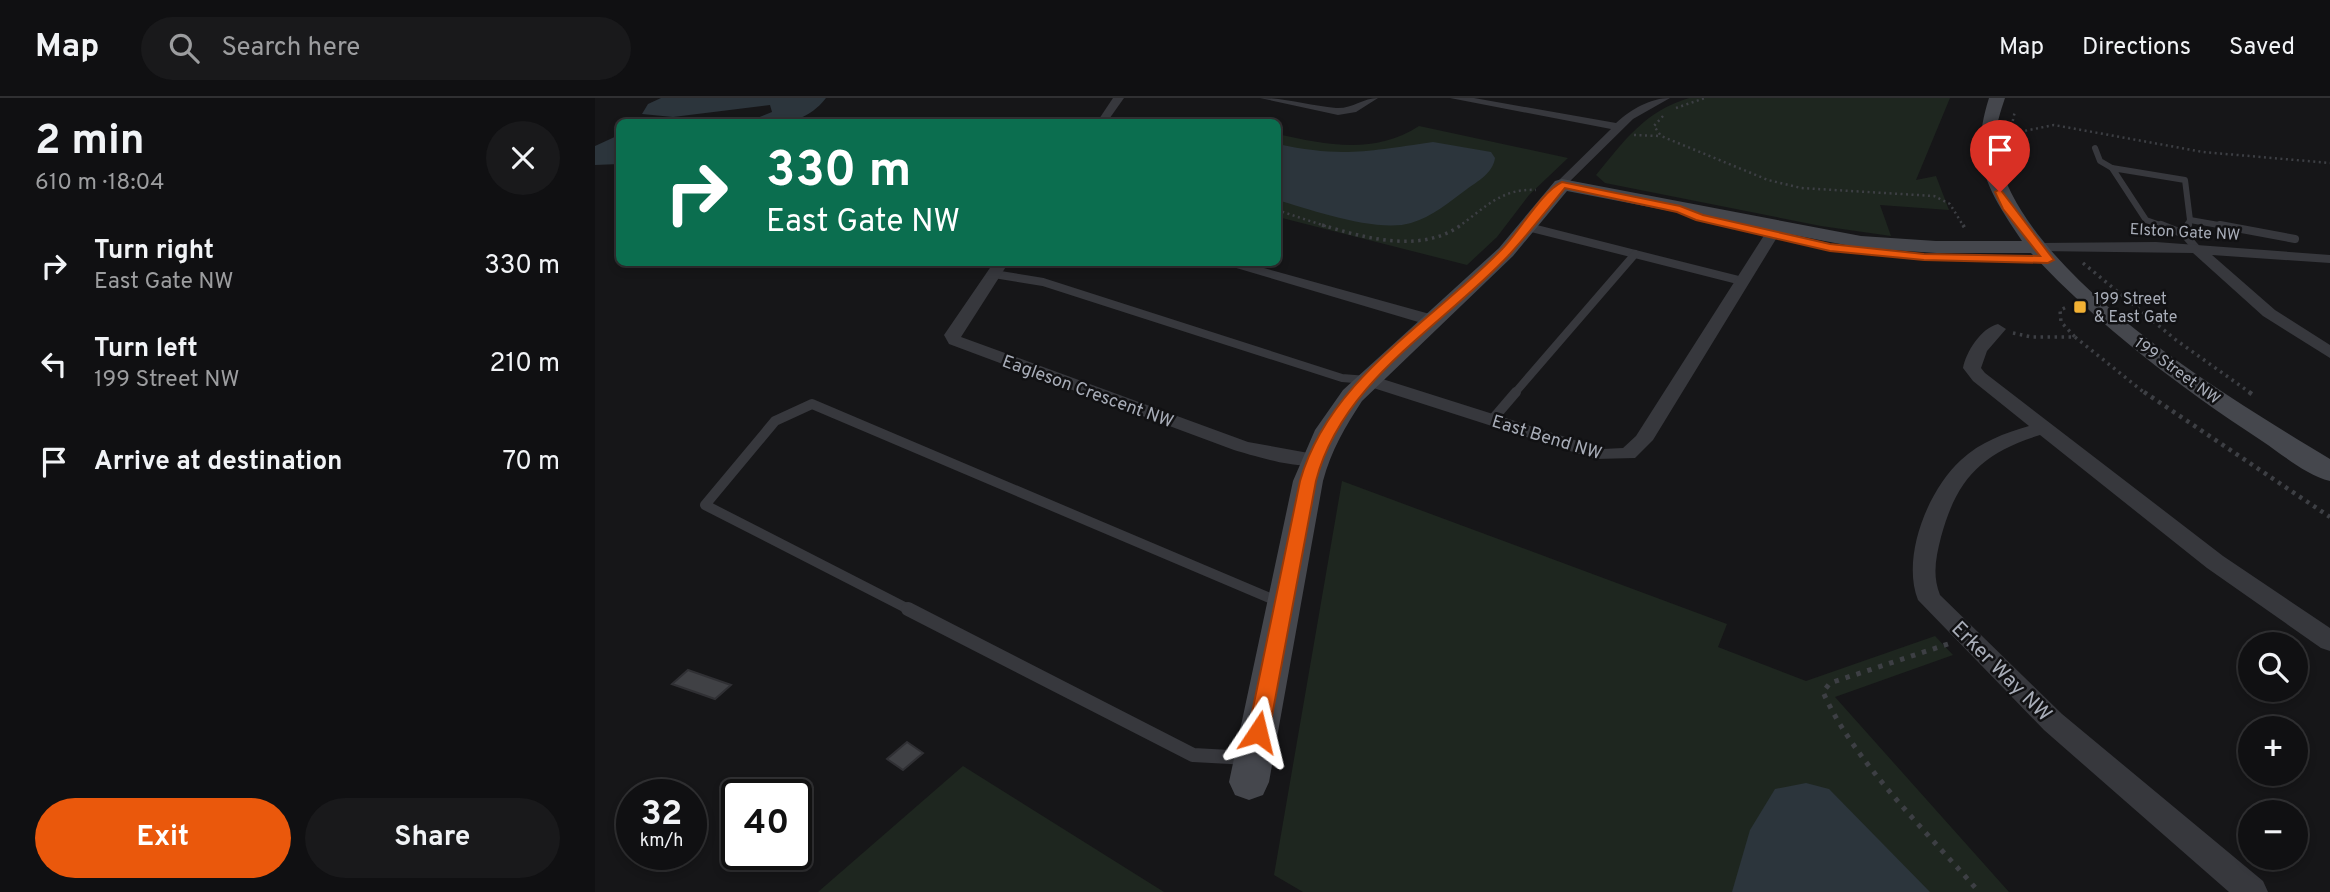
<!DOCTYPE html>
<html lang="en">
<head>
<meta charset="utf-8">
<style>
  :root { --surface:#101012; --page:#19191b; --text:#f1f3f6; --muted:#9c9d9f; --line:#303032; --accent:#ea580c }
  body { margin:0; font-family:Overpass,sans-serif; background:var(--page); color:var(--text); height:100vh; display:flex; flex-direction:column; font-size:26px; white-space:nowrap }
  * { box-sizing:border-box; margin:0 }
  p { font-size:23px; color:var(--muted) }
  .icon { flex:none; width:38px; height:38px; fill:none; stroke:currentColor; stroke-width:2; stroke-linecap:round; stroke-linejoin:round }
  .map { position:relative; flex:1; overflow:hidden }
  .details { display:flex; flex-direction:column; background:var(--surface); width:595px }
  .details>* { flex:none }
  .hud { position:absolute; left:21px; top:21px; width:665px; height:147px; border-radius:10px; box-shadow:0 4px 10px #0003,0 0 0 2px var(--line); background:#0b6e4f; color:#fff; overflow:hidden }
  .buttons { position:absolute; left:1643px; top:534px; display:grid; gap:14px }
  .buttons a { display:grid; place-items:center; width:70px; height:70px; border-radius:50%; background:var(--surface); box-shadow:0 4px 10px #0003,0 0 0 2px var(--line); font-size:35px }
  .speed { position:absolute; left:21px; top:681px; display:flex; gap:14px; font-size:35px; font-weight:700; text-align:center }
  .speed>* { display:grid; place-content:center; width:91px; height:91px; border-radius:50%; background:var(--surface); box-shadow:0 4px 10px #0003,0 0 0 2px var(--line); line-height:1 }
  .speed small { font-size:18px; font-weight:400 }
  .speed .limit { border:4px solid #111; border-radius:10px; background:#fff; color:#111 }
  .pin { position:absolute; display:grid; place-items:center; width:60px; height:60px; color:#fff; margin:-72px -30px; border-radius:50% 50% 50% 0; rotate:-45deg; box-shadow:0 0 7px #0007 }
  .pin .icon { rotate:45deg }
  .me { position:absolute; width:77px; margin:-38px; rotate:10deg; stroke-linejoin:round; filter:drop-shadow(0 0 5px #0008) }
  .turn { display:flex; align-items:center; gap:24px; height:147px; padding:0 35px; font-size:32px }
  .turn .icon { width:91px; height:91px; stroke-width:2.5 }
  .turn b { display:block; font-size:49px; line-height:60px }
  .round { display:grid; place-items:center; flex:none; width:74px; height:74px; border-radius:37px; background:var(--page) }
  .summary { display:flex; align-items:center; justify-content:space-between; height:119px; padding:0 35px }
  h1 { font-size:42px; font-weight:700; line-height:52px }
  .primary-button { display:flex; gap:14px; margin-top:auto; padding:14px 35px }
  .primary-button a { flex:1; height:80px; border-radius:42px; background:var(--accent); color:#fff; font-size:28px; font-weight:700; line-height:80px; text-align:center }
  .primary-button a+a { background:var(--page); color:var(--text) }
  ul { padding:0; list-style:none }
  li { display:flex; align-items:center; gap:21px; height:98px; padding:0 35px }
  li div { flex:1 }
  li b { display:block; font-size:26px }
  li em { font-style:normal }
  header { display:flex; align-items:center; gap:42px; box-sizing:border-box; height:98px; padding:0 35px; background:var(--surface); border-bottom:2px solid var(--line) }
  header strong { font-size:33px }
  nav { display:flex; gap:38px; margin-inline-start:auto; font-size:24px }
  .search { width:490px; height:63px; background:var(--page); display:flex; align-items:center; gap:18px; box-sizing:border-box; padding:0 24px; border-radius:38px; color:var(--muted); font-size:26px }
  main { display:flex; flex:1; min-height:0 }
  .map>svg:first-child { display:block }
  .green { fill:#1e261f }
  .water { fill:#2c353c }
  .building { fill:#404145; stroke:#303034; stroke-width:2 }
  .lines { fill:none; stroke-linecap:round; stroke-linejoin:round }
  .path-far3 { stroke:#3d3f44; stroke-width:2.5; stroke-dasharray:2 3.5; stroke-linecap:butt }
  .path-far2 { stroke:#3d3f44; stroke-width:3.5; stroke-dasharray:2.5 4.5; stroke-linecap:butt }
  .path-far1 { stroke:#3d3f44; stroke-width:4.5; stroke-dasharray:3.5 5; stroke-linecap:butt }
  .path { stroke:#3d3f44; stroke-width:5; stroke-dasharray:4.5 7; stroke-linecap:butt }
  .lane-far3 { stroke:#37383d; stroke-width:6 }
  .lane-far2 { stroke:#37383d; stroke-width:8 }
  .lane-far1 { stroke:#37383d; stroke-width:10 }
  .lane { stroke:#37383d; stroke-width:14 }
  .street { fill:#37383d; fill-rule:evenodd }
  .secondary { fill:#45474d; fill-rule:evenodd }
  .route { fill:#ea580c; stroke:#983908; stroke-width:2 }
  .poi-dot { fill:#f2b134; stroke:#111113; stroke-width:2.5 }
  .labels { text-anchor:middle; stroke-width:5; stroke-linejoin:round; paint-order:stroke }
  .far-street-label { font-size:16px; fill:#a8adb8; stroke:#111113 }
  .far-poi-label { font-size:16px; fill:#a8adb8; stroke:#111113; text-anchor:start }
  .street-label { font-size:18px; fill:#a8adb8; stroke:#111113 }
  .near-street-label { font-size:21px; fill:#a8adb8; stroke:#111113 }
</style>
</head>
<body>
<header>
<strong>Map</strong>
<div class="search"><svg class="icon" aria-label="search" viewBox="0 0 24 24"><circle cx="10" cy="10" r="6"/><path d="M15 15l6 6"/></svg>Search here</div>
<nav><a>Map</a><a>Directions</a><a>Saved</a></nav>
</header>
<main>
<section class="details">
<div class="summary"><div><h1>2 min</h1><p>610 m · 18:04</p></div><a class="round"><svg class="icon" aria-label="close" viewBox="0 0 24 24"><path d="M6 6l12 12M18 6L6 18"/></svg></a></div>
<ul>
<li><svg class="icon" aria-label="right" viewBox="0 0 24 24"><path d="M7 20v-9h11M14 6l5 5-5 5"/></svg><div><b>Turn right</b><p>East Gate NW</p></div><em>330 m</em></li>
<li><svg class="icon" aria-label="left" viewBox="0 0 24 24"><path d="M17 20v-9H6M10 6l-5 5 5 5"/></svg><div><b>Turn left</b><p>199 Street NW</p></div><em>210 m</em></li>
<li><svg class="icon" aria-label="arrive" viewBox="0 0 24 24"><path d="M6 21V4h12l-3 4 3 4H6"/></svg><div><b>Arrive at destination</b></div><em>70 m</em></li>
</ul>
<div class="primary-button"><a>Exit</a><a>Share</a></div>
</section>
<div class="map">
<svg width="1735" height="794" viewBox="0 0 1735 794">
  <rect width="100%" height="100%" fill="#161618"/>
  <g class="green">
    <path d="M1094,0H1355L1321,82L1341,78L1354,112L1285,107L1296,138L1226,128L1010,85L1001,77C1029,43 1050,13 1094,0Z"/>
    <path d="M824,28L973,60L934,97L902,139L872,167L683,119L682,36C732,47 779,57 824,28Z"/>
    <polygon points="747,383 1132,526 1123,549 1211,583 1340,538 1358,557 1240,599 1414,794 708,794 679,777"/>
    <polygon points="368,668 569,794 223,794"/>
  </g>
  <g class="water">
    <path d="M66,0H231C209,28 184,25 152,24L177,14L175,7L78,19L47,16L53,6Z"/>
    <polygon points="24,37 24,66 0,67 0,48"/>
    <path d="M838,44L896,54L900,60C898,75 883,83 872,91C854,104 837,119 816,125C782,135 716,112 683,102V46C746,60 775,53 838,44Z"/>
    <polygon points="1211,685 1234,691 1335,794 1137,794 1155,732 1180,691"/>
  </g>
  <g class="building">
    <polygon points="93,572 136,587 120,601 77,586"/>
    <polygon points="312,644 328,655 308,672 292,661"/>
  </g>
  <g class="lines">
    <g class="path-far3">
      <polyline points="1081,10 1110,0"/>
      <polyline points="1068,18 1059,28 1066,38 1173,82 1206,90 1339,98 1355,106 1369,129"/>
      <polyline points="1414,36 1459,27 1608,54 1735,65"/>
      <polyline points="1039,37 1065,38"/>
      <polyline points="1414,39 1420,13"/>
      <polyline points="682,112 733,129"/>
      <path d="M863,129C890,110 906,90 941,92"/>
    </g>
    <g class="path-far2">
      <path d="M727,127C770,140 826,156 866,127"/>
      <polyline points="1368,127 1371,132"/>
      <polyline points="1488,165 1581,242 1657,296"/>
      <polyline points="1418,235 1436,239 1480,239 1466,224 1465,212 1474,208"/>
      <polyline points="1480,239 1551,296"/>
    </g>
    <g class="path-far1">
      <polyline points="1549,294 1735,419"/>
      <polyline points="1654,294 1658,297"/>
    </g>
    <path class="path" d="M1353,546L1235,585L1228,594C1258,663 1334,736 1384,794"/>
    <g class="lane-far3">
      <polyline points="1500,50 1505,63 1517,70"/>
      <polyline points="1595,122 1635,129"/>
      <polyline points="1571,129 1551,122 1517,70 1590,82 1595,122 1592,129"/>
    </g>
    <g class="lane-far2">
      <polyline points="1566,127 1589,136"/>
      <polyline points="1625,127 1700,141"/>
      <polyline points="933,129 1147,183"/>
      <polyline points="1589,136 1602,151"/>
      <polyline points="1589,136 1593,127"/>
      <polyline points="399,176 448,184 747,280 772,282"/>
      <polyline points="919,296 1040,156"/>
    </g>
    <g class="lane-far1">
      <polyline points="897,322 921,294"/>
      <polyline points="317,513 110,407 180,323 217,306 684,504"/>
    </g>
    <polyline class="lane" points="313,511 598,657 654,660"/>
    <g class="street">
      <polygon points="518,0 529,0 512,24 502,24"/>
      <path d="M665,0C691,0 715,8 741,10C757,11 768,0 783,0L761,14L743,17Z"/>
      <path d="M855,0H879L1021,25C1036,11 1056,0 1075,0L1038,21L967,91L960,87L962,84L1016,31Z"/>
      <polygon points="1182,124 1189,128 1058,342 1040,360 1000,361 766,286 763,282 772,277 778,278 1008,351 1028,350 1041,338 1175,128"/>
      <polygon points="1561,144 1735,157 1735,165 1617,157 1680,212 1735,247 1735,260 1668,218 1598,155 1443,153 1436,149 1443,145"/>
      <path d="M399,164H414L366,239L653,344L719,356L729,362C717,377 657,357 639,352L354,246L349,237Z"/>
      <polygon points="621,164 647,164 842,218 844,222 836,227 830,226"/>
      <path d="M1403,226L1411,231L1392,253L1386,270L1390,275L1628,458L1735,530V553L1726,550L1612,470L1445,337C1387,355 1362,380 1346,439C1341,459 1337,477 1345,497L1467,616L1668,783L1673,794H1634L1449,632L1323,502C1306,459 1333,392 1366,362C1385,344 1410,335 1434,328L1378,283L1368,270C1371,254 1386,230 1403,226Z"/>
    </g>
    <path class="secondary" d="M1394,0H1410C1404,18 1397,39 1402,58C1434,182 1630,297 1735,361V383C1711,377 1688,357 1667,343C1583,288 1505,229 1436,155H1341L1266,150L972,93L918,158L767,303C750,329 736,353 728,383L674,684L668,697L654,702L640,697L634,684L698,383L720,332L748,292L904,150L960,83L967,81L1266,138L1341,143H1427C1392,91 1374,63 1394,0Z"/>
  </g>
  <path class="route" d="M967,84L1085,108L1108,117L1235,146L1329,156L1445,158L1408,111L1400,94L1405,91L1459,162L1453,165L1329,162L1235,153L1101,122L1082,114L970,90C952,112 934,135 915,156C848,228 747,282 721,383L674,634L671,641L663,643L656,641L653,634L705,383C734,280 837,224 907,151C924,134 947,93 967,84Z"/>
  <rect class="poi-dot" x="1478" y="202" width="14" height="14" rx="3.5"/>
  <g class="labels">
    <g class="far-street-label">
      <text transform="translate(1590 133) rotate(3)" y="6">Elston Gate NW</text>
      <text transform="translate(1583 272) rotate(36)" y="6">199 Street NW</text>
    </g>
    <g class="far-poi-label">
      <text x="1499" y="206">199 Street<tspan x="1499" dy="18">&amp; East Gate</tspan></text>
    </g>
    <g class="street-label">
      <text transform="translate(493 293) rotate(20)" y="6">Eagleson Crescent NW</text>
      <text transform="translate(952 339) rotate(17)" y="6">East Bend NW</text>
    </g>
    <g class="near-street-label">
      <text transform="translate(1407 573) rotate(45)" y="7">Erker Way NW</text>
    </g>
  </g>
</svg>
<div class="buttons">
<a><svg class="icon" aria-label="search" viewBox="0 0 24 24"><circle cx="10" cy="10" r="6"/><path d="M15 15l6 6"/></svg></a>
<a>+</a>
<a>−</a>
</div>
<div class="speed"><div>32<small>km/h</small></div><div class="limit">40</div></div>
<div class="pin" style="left:1405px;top:94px;background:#d93025"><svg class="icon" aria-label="arrive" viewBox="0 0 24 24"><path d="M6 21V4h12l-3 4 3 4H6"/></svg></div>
<svg class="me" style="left:663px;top:634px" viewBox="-20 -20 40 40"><path d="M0-17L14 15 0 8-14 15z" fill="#ea580c" stroke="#fff" stroke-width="4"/></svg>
<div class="hud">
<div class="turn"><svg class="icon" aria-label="right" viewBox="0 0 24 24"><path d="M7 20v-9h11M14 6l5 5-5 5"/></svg><div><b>330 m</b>East Gate NW</div></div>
</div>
</div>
</main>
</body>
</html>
